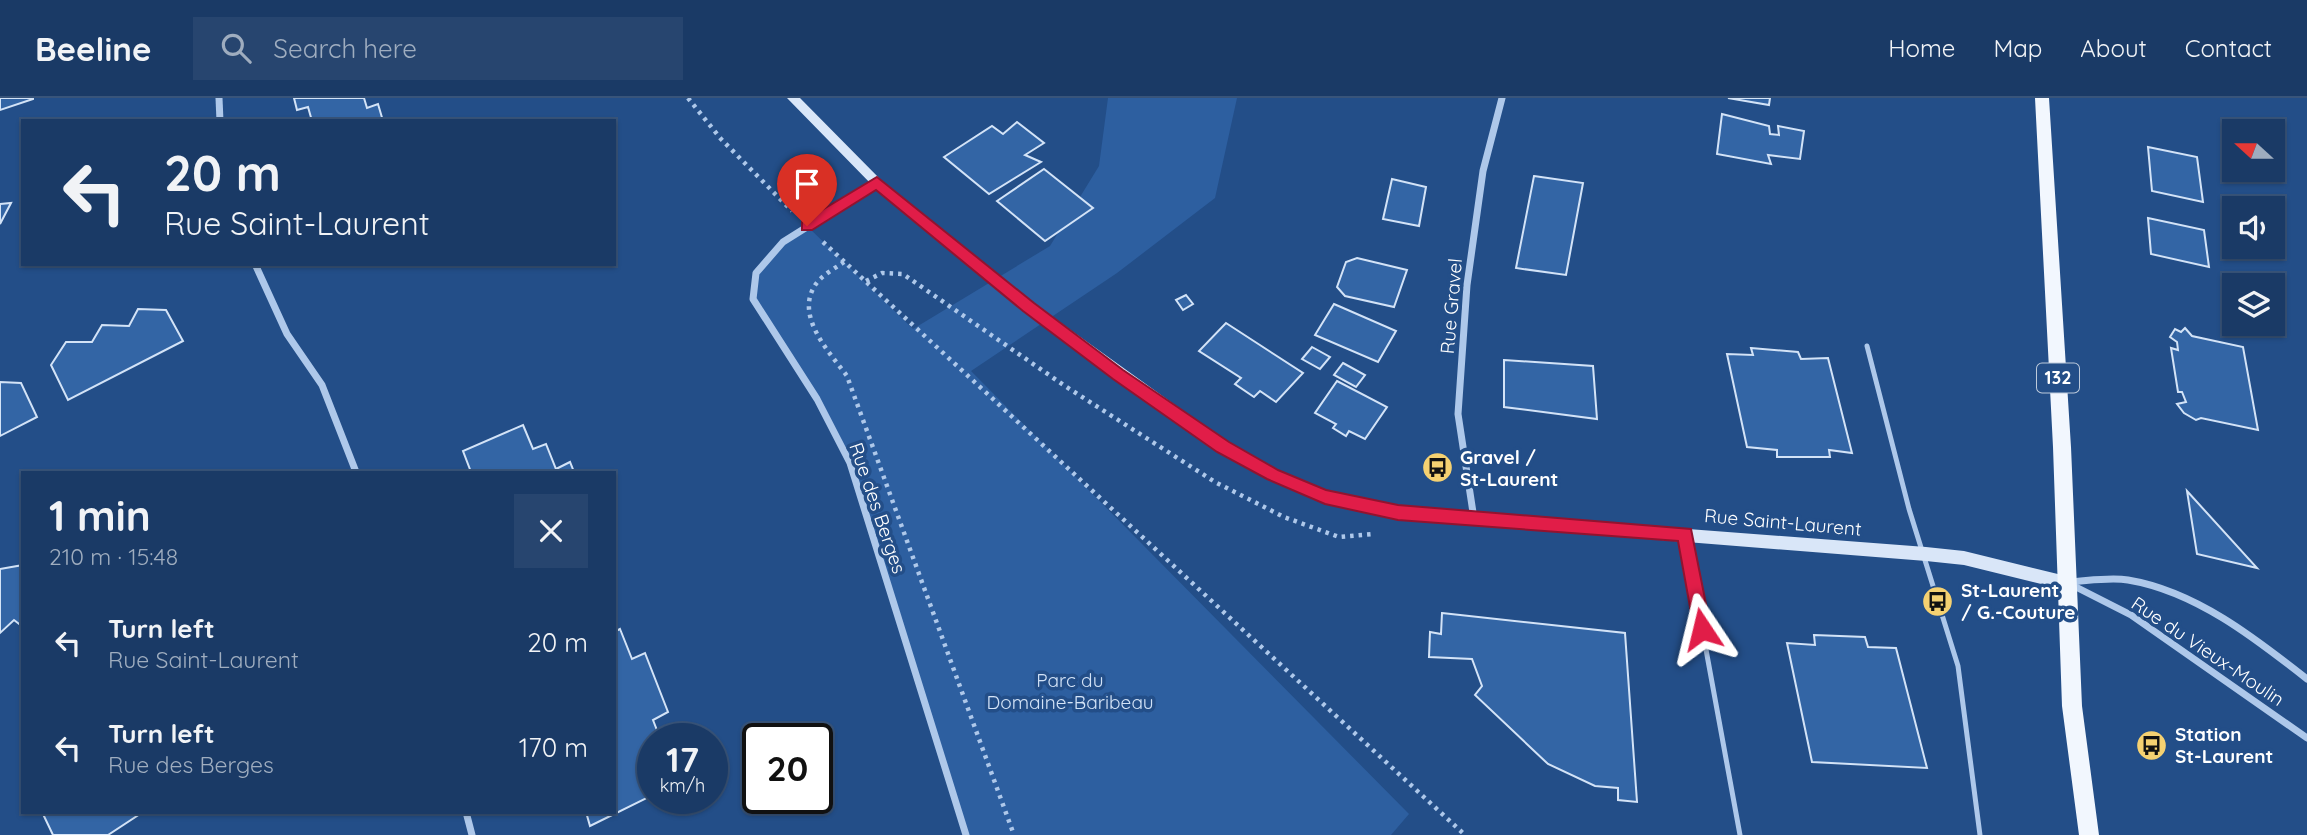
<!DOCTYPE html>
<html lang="en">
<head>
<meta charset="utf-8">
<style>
  :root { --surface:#1a3a66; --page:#27456f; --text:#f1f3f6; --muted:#9fadbf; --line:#38547a }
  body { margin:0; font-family:Quicksand,sans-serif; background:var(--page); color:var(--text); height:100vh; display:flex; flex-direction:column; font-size:26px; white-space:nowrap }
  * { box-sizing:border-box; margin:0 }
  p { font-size:23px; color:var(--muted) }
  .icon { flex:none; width:38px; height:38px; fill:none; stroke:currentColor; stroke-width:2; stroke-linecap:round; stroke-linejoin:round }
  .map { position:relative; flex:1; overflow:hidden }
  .panel { position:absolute; left:21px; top:373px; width:595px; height:343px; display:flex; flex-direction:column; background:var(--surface); border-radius:0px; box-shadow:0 2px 5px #0004,0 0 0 2px var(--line) }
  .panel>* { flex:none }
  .guide { position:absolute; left:21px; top:21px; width:595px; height:147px; border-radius:0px; box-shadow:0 2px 5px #0004,0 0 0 2px var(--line); background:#1a3a66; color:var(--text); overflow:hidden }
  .needle { width:46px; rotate:291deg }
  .buttons { position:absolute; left:2222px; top:21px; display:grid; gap:14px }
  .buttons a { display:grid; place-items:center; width:63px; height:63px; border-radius:0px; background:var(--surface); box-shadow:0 2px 5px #0004,0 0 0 2px var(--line); font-size:35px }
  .speed { position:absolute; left:637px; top:625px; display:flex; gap:14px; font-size:35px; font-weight:700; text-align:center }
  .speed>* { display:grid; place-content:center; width:91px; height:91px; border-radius:50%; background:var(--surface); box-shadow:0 2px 5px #0004,0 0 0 2px var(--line); line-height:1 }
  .speed small { font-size:18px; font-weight:400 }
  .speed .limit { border:4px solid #111; border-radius:10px; background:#fff; color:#111 }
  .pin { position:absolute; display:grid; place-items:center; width:60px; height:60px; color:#fff; margin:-72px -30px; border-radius:50% 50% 50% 0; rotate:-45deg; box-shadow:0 0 7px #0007 }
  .pin .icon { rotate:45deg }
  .me { position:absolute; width:77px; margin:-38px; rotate:350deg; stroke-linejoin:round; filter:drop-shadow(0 0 5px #0008) }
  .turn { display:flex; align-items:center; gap:24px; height:147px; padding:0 28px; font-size:32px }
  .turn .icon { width:91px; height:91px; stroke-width:2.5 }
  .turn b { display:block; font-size:49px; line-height:60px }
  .round { display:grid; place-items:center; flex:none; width:74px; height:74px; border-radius:0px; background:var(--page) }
  .headline { display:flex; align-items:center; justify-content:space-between; height:119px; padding:0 28px }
  h1 { font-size:42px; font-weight:700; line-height:52px }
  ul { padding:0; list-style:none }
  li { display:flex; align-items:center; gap:21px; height:105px; padding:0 28px }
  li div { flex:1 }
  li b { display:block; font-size:26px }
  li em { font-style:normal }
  header { display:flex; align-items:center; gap:42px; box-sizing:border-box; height:98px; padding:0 35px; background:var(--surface); border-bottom:2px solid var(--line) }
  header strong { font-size:33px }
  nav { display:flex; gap:38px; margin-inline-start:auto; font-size:24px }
  .search { width:490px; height:63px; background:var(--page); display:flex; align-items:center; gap:18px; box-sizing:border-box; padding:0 24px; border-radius:0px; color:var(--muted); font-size:26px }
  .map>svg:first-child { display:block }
  .green { fill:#2d5fa0 }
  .building { fill:#3365a5; stroke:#d3e3f7; stroke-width:2 }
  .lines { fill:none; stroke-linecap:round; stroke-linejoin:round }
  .path { stroke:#aec8ea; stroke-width:4.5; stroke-dasharray:3.5 5; stroke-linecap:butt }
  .lane { stroke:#aec8ea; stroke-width:5 }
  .street { stroke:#aec8ea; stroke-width:7 }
  .secondary { fill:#d9e6f8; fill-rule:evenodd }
  .primary { fill:#f2f7fe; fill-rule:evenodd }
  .route { fill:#e11d48; stroke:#92132f; stroke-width:2 }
  .labels { text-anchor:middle; stroke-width:7; stroke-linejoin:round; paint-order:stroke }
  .shield { fill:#234e88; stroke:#bdcadb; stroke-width:2 }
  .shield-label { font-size:18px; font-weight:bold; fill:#fff }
  .street-label { font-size:19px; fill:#fff; stroke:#234e88 }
  .poi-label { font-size:19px; font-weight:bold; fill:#fff; stroke:#234e88; text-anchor:start }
  .park-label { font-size:19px; fill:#d3e3f7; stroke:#234e88 }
</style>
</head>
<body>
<header>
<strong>Beeline</strong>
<div class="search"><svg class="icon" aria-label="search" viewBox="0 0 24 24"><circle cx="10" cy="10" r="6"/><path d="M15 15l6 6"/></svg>Search here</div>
<nav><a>Home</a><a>Map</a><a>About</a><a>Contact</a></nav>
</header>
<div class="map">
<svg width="2307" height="737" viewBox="0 0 2307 737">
  <rect width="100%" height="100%" fill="#234e88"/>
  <path class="green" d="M1108,0H1237L1215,100L1117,175L971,273L1409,716L1391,737H966L850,365L817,301L753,201C752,166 782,147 807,128L913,231L1050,148L1099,68Z"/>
  <g class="building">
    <polygon points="0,0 33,0 33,1 0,12"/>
    <polygon points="294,0 364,0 367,10 378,6 383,23 312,23 308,9 297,12"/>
    <polygon points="1728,0 1770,0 1769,7"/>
    <polygon points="1722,16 1769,28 1770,36 1779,37 1778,28 1804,33 1800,61 1768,57 1771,66 1717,56"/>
    <polygon points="1017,24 1044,45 1025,57 1041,64 989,96 944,59 992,28 1003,36"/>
    <polygon points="2148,49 2197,59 2203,104 2152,93"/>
    <polygon points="1044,71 1093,110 1045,143 997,103"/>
    <polygon points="1534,78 1583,85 1566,177 1516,170"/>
    <polygon points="1392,81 1426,89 1419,128 1383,121"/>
    <polygon points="11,105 0,126 0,106"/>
    <polygon points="2148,120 2204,132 2209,169 2151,156"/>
    <polygon points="1357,160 1407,172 1394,209 1345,198 1337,189 1346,164"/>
    <polygon points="1186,197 1193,206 1183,212 1176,202"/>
    <polygon points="1334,206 1396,233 1378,264 1315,237"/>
    <polygon points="138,211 166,212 183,243 68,302 51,267 66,244 92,244 102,227 129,228"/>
    <polygon points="1226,225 1303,275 1276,304 1260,293 1254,299 1235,286 1241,280 1199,253"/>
    <polygon points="2185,230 2192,238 2243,249 2258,332 2201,320 2196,322 2184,315 2177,306 2186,304 2182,294 2178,294 2171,250 2178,252 2177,244 2170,239 2175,231 2181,234"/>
    <polygon points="1312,249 1330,259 1320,271 1302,261"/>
    <polygon points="1751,250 1798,254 1801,261 1828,260 1852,355 1829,352 1830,359 1777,359 1777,352 1747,349 1727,256 1753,257"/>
    <polygon points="1504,262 1593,268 1597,321 1504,309"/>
    <polygon points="1343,265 1365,277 1356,289 1334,277"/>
    <polygon points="1337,283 1387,309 1365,341 1349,333 1346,338 1333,330 1336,326 1315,315"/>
    <polygon points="0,284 21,285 37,319 0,338"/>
    <polygon points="523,327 533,351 546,346 556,371 570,364 574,374 487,374 486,372 471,374 463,353"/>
    <polygon points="2187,393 2257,470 2197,456"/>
    <polygon points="23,467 23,529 14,522 0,535 0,471"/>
    <polygon points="1442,515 1625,535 1637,704 1618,702 1618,690 1595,688 1548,666 1475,597 1482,588 1472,561 1429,559 1430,534 1441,536"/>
    <polygon points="620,531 632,561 645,555 668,614 653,622 660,640 653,640 653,659 648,662 653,674 653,697 590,728 586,714 614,714 614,534"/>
    <polygon points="1814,537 1865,539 1868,549 1896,550 1927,670 1812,664 1787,545 1815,547"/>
    <polygon points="42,714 143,714 108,737 53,737"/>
  </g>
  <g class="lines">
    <g class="path">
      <polyline points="688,0 721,41 792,113"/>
      <polyline points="823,144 1465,737"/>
      <path d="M844,164C834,171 820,178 814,189C796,220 830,255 847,278L1014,737"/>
      <polyline points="866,183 882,175 903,176 1065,288 1215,384 1284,419 1339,439 1374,436"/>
    </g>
    <g class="lane">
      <polyline points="1867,248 1909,411 1958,568 1980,737"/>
      <polyline points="1685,437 1740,737"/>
    </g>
    <g class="street">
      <polyline points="219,0 220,23"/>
      <polyline points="877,85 783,144 756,175 753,201 817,301 850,365 966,737"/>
      <polyline points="255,166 287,236 322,287 356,374"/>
      <polyline points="1474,421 1458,316 1467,187 1483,73 1502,0"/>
      <path d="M2069,484C2088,483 2109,479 2128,482C2195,493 2255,540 2307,581"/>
      <polyline points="2070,486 2131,517 2307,640"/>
      <polyline points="466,714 472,737"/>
    </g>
    <polygon class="secondary" points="787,0 800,0 881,82 1033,205 1228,345 1278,373 1327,393 1398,409 1926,449 1964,453 2066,478 2071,480 2073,485 2071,490 2066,492 1964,467 1926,463 1398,421 1320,403 1268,381 1218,353 1023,213 873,88"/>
    <polygon class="primary" points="2035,0 2049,0 2071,349 2082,608 2099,737 2079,737 2062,608 2053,349"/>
  </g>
  <polygon class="route" points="877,79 1034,205 1123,272 1229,344 1278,372 1326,392 1398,407 1691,431 1711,531 1708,536 1702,538 1694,531 1678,443 1398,422 1325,406 1267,381 1217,354 1113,281 1023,213 876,92 812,132 802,132 802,124"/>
  <defs>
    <symbol id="bus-disc" viewBox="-11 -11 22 22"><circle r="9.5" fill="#f5d171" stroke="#234e88"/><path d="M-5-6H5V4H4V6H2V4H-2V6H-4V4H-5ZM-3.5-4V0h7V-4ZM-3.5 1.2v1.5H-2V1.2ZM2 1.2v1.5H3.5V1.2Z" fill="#111"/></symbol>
  </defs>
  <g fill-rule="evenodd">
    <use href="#bus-disc" x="1420" y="352" width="35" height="35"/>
    <use href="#bus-disc" x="1920" y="486" width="35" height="35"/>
    <use href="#bus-disc" x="2134" y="630" width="35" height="35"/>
  </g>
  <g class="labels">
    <rect class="shield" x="2037" y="265.5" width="42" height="29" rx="5"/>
    <g class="shield-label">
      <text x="2058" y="286">132</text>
    </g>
    <g class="street-label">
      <text transform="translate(1451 208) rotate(-85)" y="7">Rue Gravel</text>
      <text transform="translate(878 410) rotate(71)" y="7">Rue des Berges</text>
      <text transform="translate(1783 424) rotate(5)" y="7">Rue Saint-Laurent</text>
      <text transform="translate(2208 553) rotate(34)" y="7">Rue du Vieux-Moulin</text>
    </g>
    <g class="poi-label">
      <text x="1460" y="366">Gravel /<tspan x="1460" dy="22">St-Laurent</tspan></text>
      <text x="1961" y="499">St-Laurent<tspan x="1961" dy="22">/ G.-Couture</tspan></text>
      <text x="2175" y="643">Station<tspan x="2175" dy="22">St-Laurent</tspan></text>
    </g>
    <g class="park-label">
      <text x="1070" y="589">Parc du<tspan x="1070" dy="22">Domaine-Baribeau</tspan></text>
    </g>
  </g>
</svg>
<div class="buttons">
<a><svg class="needle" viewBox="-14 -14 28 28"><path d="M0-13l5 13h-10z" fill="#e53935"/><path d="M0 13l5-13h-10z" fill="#9fadbf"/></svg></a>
<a><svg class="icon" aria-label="sound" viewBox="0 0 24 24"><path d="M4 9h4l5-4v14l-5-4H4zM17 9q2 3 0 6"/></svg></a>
<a><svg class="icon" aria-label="layers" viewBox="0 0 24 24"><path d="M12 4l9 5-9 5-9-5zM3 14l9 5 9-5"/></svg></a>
</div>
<div class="speed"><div>17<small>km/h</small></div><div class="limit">20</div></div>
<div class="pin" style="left:807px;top:128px;background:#d93025"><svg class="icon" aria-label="arrive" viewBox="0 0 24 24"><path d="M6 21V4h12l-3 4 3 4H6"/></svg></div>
<svg class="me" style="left:1702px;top:531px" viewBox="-20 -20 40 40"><path d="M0-17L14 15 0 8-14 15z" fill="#e11d48" stroke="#fff" stroke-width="4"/></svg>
<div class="guide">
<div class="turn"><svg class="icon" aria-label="left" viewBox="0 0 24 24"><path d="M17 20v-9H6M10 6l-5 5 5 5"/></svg><div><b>20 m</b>Rue Saint-Laurent</div></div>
</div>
<section class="panel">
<div class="headline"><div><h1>1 min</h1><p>210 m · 15:48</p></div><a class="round"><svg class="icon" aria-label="close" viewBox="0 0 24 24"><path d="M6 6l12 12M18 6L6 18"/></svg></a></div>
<ul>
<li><svg class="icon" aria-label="left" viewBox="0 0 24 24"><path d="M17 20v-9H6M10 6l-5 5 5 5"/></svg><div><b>Turn left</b><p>Rue Saint-Laurent</p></div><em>20 m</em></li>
<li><svg class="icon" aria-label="left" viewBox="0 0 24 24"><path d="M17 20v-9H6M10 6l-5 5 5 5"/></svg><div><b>Turn left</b><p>Rue des Berges</p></div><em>170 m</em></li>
</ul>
</section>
</div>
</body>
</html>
